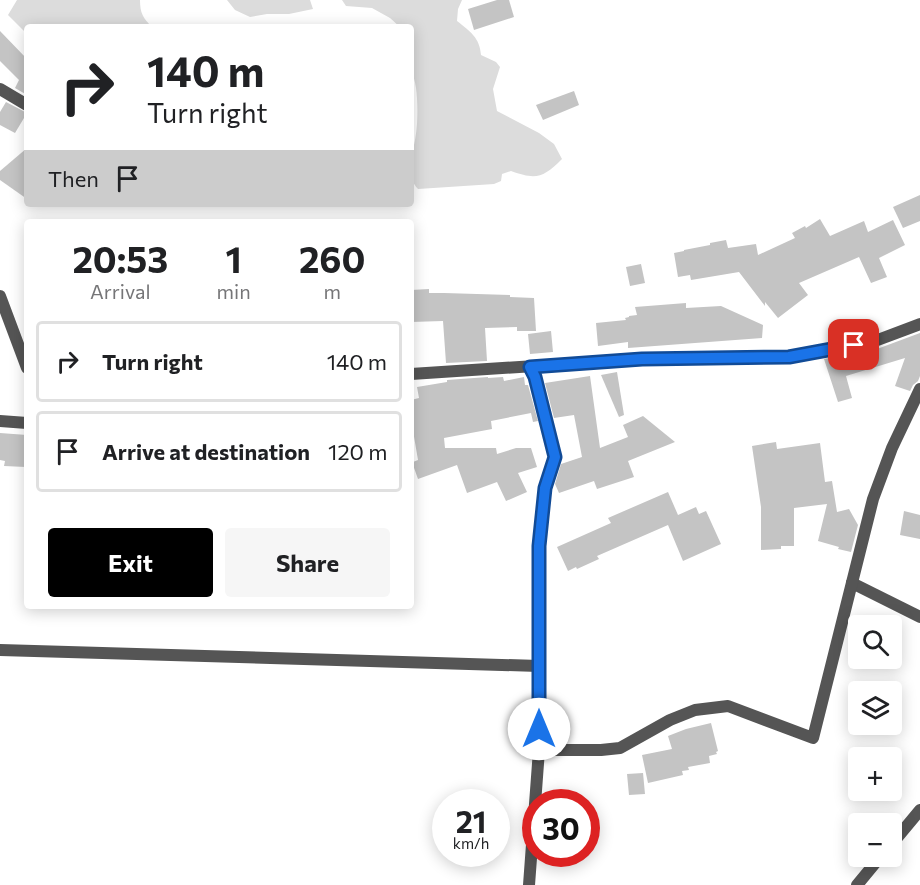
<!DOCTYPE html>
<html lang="en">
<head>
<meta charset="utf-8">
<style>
  :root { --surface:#fff; --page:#f6f6f6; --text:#202124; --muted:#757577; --line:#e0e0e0; --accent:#000 }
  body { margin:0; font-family:Commissioner,sans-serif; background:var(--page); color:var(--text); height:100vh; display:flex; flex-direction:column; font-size:22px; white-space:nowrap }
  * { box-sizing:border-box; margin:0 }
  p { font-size:20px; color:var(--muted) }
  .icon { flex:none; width:33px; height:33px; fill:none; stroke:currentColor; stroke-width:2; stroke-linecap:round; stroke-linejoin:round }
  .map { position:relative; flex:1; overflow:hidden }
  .drawer { position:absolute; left:24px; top:219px; width:390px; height:390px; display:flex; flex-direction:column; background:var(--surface); border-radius:6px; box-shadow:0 3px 15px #0003 }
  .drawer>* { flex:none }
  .banner { position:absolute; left:24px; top:24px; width:390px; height:183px; border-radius:6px; box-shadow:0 3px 15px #0003; background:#fff; color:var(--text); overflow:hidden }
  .fabs { position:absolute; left:848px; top:615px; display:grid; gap:12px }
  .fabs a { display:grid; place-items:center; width:54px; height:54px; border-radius:6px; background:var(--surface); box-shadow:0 3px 15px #0003; font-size:30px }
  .speed { position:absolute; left:432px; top:789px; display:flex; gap:12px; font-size:30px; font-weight:700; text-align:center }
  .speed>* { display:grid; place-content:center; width:78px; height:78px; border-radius:50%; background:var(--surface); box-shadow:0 3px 15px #0003; line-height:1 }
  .speed small { font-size:15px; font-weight:400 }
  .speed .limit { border:9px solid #d22; background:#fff; color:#111 }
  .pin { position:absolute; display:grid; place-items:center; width:51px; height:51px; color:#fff; margin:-26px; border-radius:12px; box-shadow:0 3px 9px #0006 }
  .me { position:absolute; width:66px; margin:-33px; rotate:0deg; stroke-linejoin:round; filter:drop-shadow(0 0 4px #0008) }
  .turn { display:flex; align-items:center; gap:21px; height:126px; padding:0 24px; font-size:27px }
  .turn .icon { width:78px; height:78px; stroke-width:2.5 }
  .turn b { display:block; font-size:42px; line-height:51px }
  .then { display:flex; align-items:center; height:57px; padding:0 24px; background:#0003; gap:12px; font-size:22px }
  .eta { display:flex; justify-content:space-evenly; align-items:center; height:102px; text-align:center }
  .eta b { font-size:36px; font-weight:700; line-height:42px }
  .action { display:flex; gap:12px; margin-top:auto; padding:12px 24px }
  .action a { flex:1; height:69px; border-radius:6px; background:var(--accent); color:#fff; font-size:24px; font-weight:700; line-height:69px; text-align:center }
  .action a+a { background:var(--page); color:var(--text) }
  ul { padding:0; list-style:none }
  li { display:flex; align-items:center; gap:18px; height:81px; margin:0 12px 9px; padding:0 12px; border:3px solid var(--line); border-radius:6px }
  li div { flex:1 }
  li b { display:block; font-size:22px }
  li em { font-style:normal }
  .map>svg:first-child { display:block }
  .green { fill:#dcdcdc }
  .building { fill:#c4c4c4 }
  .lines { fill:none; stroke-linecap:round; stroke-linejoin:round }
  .minor { stroke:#555; stroke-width:12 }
  .route-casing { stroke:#114b97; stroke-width:15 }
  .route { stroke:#1a73e8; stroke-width:10 }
</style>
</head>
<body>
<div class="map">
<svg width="920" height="885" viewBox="0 0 920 885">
  <rect width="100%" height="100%" fill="#fff"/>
  <g class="green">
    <path d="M17,0H140C140,13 143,18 152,27H27V34L8,15Z"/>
    <polygon points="227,0 310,0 313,9 289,14 267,14 250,17 235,10"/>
    <path d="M342,0H462L458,9L457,21C470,31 480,38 481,55L496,62L500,67L493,89L497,111L539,133L554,144L562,159C543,178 536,180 511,171L502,174L501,181L494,184L418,189C405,176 412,156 415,140C418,126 418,102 416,88C415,80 412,73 411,65C410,53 411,39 411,27H400L390,18L372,8L346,6Z"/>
  </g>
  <g class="building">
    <polygon points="497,0 509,0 514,17 474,30 468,9"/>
    <polygon points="0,31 27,59 27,95 15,88 19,80 0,61"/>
    <polygon points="574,91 579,105 543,120 536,105"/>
    <polygon points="6,102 27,113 15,133 0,125 0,112"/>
    <polygon points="27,148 27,199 0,180 0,171"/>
    <polygon points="920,195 920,221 903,228 893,207"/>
    <polygon points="820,219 830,236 864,221 868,232 893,220 905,245 879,258 887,277 871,283 859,257 799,283 808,295 778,318 765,302 765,306 739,272 691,280 690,275 678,277 674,253 684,251 684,250 710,245 710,243 726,240 728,248 756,244 758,255 795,238 792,233 805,226 806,228"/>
    <polygon points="641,264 645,283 630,286 626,267"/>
    <polygon points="429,289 429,293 444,293 510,295 510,297 534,298 536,331 517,331 517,327 485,328 487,361 446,363 443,321 411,322 411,290"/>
    <polygon points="686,303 686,308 721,306 763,325 762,338 628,348 628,342 598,346 596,323 626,320 625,318 629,317 629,316 637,315 635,307"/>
    <polygon points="551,331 553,352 530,354 528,334"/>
    <polygon points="920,333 920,376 918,381 913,385 910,391 895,386 905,358 846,376 852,398 838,402 824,359 877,349"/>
    <polygon points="617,372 624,415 619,417 601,375"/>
    <polygon points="590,376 600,448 628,437 623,425 643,416 675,442 628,461 634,477 597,489 594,481 559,493 555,484 561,464 582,457 574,415 554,418 545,383"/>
    <polygon points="488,377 488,378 503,377 504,381 524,377 525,385 528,385 538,421 533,422 531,413 491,421 492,429 444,438 445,448 496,448 497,454 516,448 531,448 537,467 518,473 527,492 506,501 497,482 467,493 457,465 418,479 413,465 413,462 418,460 411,419 411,400 419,398 417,387 447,382 447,380"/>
    <polygon points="0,433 27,435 26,467 4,466 5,461 0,460"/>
    <polygon points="776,442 777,449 820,443 825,482 832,481 837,512 849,509 858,525 851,552 838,549 839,547 818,541 827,504 794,508 794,546 781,546 781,549 761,550 761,507 752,446"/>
    <polygon points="668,492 678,515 696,507 699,514 706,511 721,544 683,561 668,525 597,556 599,559 577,569 576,567 568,571 557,547 611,523 608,518"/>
    <polygon points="904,511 920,515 920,539 900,535"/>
    <polygon points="711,723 718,751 716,752 717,754 709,756 710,763 688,767 689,770 682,771 683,775 648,783 642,755 672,749 668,736 686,729"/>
    <polygon points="643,773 645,794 629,795 627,774"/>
  </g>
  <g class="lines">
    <g class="minor">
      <polyline points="0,89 27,105"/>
      <polyline points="0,296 27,368"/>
      <polyline points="411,374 642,359 789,357 875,341 920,324"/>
      <polyline points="0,421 27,423"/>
      <polyline points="852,583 920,617"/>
      <polyline points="0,650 539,666"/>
      <polyline points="539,750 601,750 620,748 670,720 695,710 728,706 813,738 873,499 892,448 920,389"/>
      <polyline points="891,845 920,810"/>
      <polyline points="529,885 539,750 539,546 545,488 555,457 535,377 530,367"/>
      <polyline points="857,885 881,856"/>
    </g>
  </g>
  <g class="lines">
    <defs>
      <polyline id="route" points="539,729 539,546 545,488 555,457 535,377 530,367 642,359 789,357 854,345"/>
    </defs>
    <use href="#route" class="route-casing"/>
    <use href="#route" class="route"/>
  </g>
</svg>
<div class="fabs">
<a><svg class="icon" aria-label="search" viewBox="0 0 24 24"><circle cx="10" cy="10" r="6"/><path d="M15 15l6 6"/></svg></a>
<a><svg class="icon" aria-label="layers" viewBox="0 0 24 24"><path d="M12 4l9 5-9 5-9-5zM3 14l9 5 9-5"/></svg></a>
<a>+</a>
<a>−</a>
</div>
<div class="speed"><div>21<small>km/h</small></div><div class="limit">30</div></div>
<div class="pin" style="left:854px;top:345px;background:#d93025"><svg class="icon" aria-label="arrive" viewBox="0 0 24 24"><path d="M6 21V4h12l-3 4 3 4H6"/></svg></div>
<svg class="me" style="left:539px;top:729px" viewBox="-20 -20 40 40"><circle r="19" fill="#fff"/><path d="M0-13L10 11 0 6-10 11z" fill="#1a73e8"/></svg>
<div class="banner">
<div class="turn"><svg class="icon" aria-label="right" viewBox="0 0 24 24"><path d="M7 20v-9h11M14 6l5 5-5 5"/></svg><div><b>140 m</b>Turn right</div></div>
<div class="then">Then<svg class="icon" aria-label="arrive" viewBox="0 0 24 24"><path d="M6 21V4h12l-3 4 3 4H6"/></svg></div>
</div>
<section class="drawer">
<div class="eta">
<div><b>20:53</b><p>Arrival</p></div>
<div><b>1</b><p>min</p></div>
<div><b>260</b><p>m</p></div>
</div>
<ul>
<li><svg class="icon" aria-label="right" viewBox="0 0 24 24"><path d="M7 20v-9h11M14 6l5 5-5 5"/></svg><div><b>Turn right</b></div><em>140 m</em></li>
<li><svg class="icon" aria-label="arrive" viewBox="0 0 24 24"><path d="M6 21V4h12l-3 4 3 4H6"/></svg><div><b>Arrive at destination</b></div><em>120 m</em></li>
</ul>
<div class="action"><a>Exit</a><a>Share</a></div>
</section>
</div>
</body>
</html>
